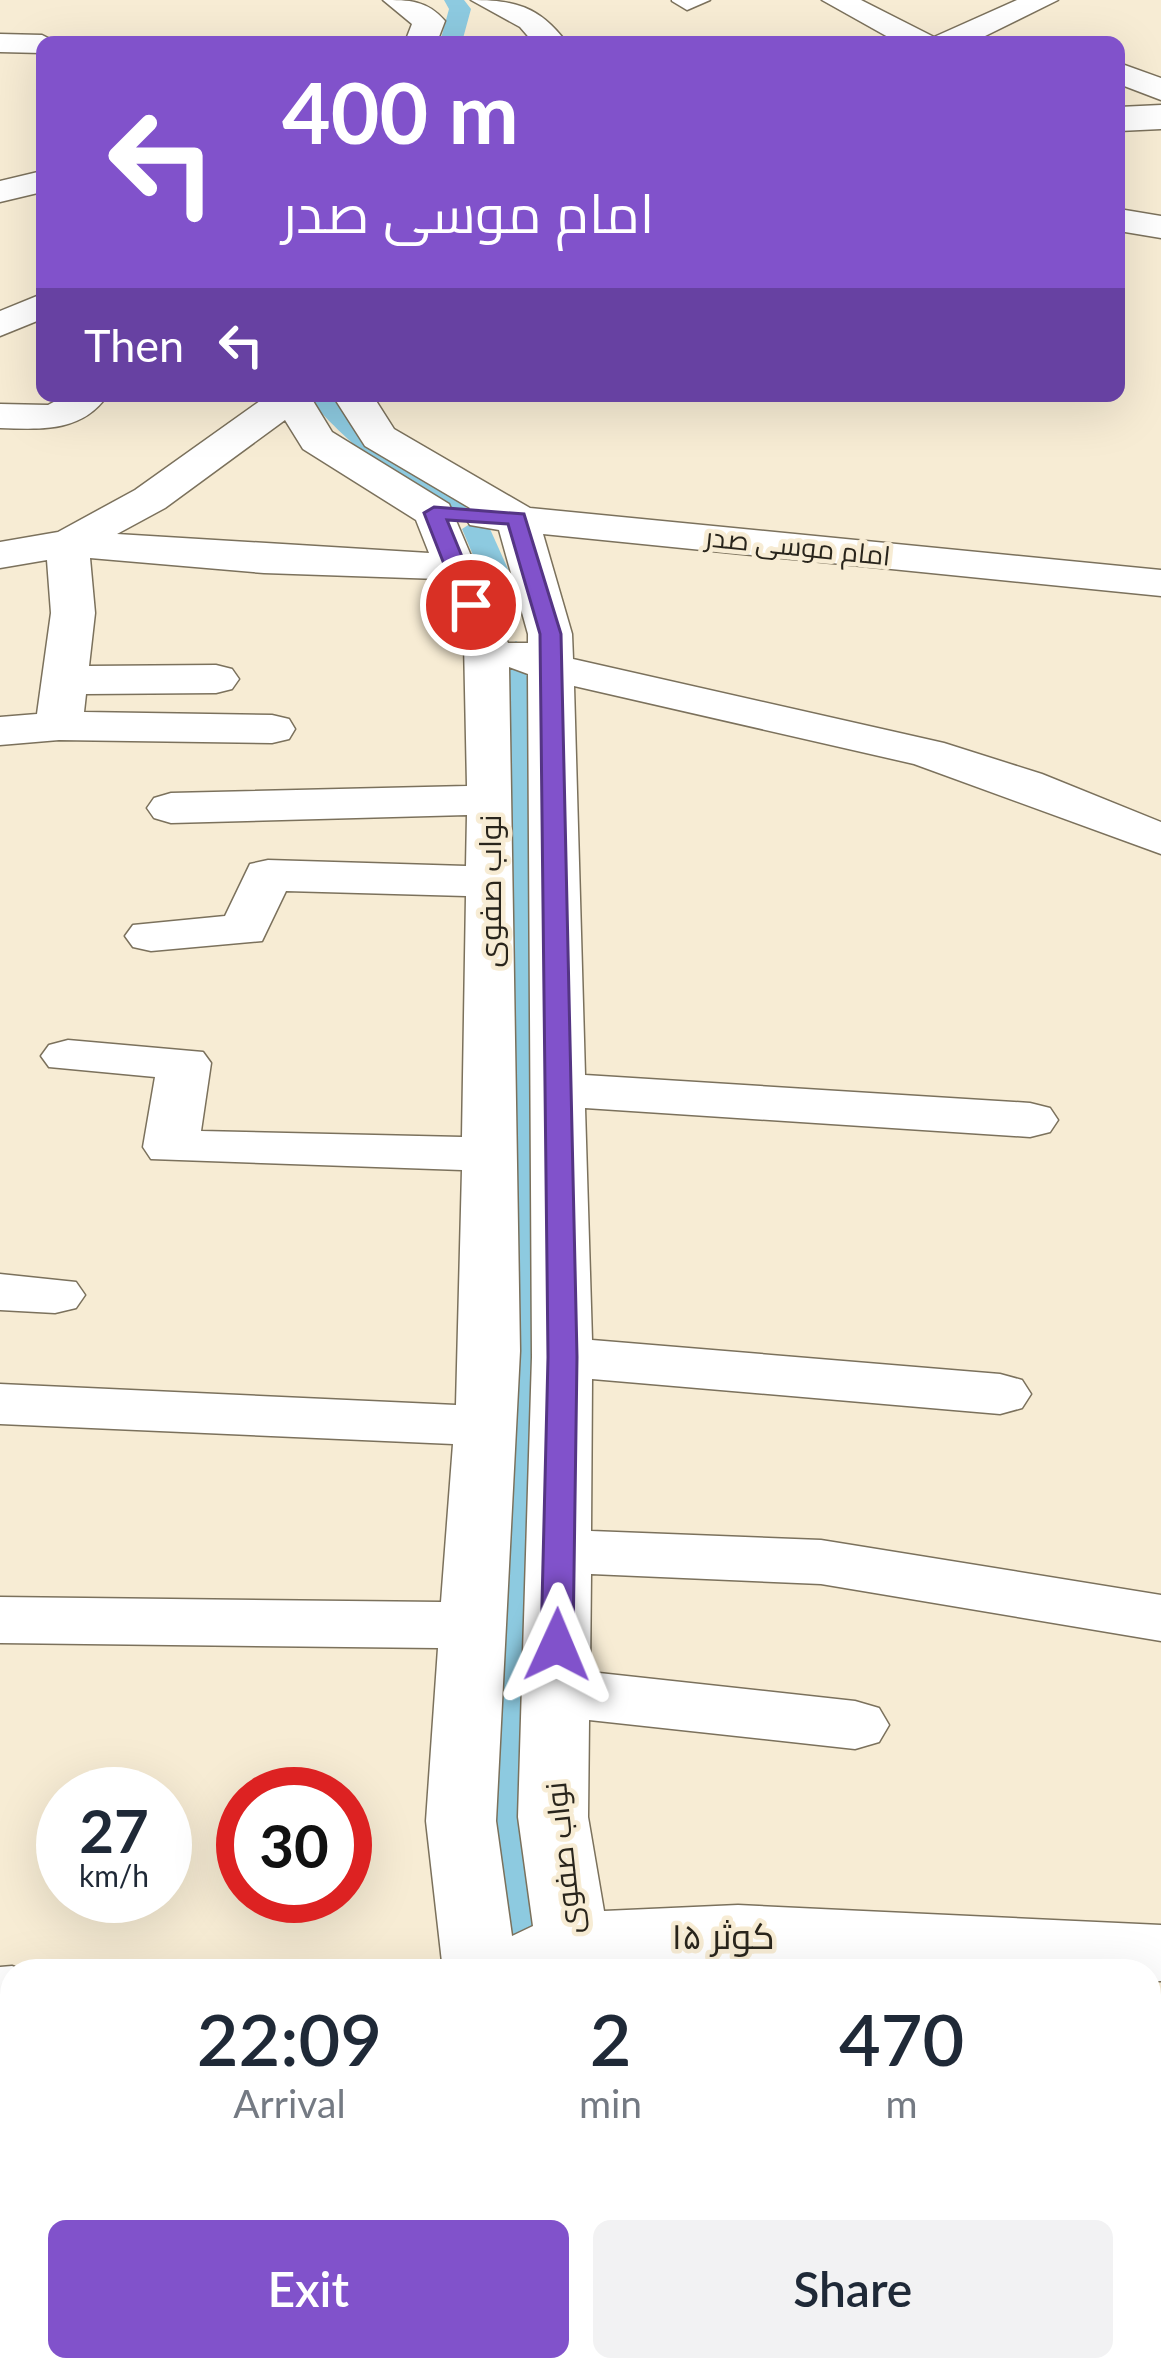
<!DOCTYPE html>
<html lang="en">
<head>
<meta charset="utf-8">
<style>
  :root { --surface:#fff; --page:#f2f2f3; --text:#1f2937; --muted:#747a83; --accent:#8152cb }
  body { margin:0; font-family:Lato,Cairo,sans-serif; background:var(--page); color:var(--text); height:100vh; display:flex; flex-direction:column; font-size:45px; white-space:nowrap }
  * { box-sizing:border-box; margin:0 }
  p { font-size:39px; color:var(--muted) }
  .icon { flex:none; width:66px; height:66px; fill:none; stroke:currentColor; stroke-width:2; stroke-linecap:round; stroke-linejoin:round }
  .map { position:relative; flex:1; overflow:hidden }
  .details { position:absolute; left:0px; top:1959px; width:1161px; height:423px; display:flex; flex-direction:column; background:var(--surface); border-radius:36px 36px 0 0; box-shadow:0 12px 48px #0002 }
  .details>* { flex:none }
  .guide { position:absolute; left:36px; top:36px; width:1089px; height:366px; border-radius:18px; box-shadow:0 12px 48px #0002; background:#8152cb; color:#fff; overflow:hidden }
  .speed { position:absolute; left:36px; top:1767px; display:flex; gap:24px; font-size:60px; font-weight:700; text-align:center }
  .speed>* { display:grid; place-content:center; width:156px; height:156px; border-radius:50%; background:var(--surface); box-shadow:0 12px 48px #0002; line-height:1 }
  .speed small { font-size:30px; font-weight:400 }
  .speed .limit { border:18px solid #d22; background:#fff; color:#111 }
  .pin { position:absolute; display:grid; place-items:center; width:102px; height:102px; color:#fff; margin:-51px; border:6px solid #fff; border-radius:50%; box-shadow:0 3px 12px #0007 }
  .me { position:absolute; width:132px; margin:-66px; rotate:1deg; stroke-linejoin:round; filter:drop-shadow(0 0 9px #0008) }
  .turn { display:flex; align-items:center; gap:42px; height:252px; padding:0 48px; font-size:54px }
  .turn .icon { width:156px; height:156px; stroke-width:2.5 }
  .turn b { display:block; font-size:84px; line-height:102px }
  .then { display:flex; align-items:center; height:114px; padding:0 48px; background:#0003; gap:24px; font-size:45px }
  .eta { display:flex; justify-content:space-evenly; align-items:center; height:204px; text-align:center }
  .eta b { font-size:72px; font-weight:600; line-height:84px }
  .action { display:flex; gap:24px; margin-top:auto; padding:24px 48px }
  .action a { flex:1; height:138px; border-radius:18px; background:var(--accent); color:#fff; font-size:48px; font-weight:600; line-height:138px; text-align:center }
  .action a+a { background:var(--page); color:var(--text) }
  .map>svg:first-child { display:block }
  .lines { fill:none; stroke-linecap:round; stroke-linejoin:round }
  .canal { fill:#8dcae0; fill-rule:evenodd }
  .minor-casing { stroke:#7b715c; stroke-width:3 }
  .major-casing { stroke:#7b715c; stroke-width:3 }
  .minor { fill:#fff; fill-rule:evenodd }
  .major { fill:#fff; fill-rule:evenodd }
  .route { fill:#8152cb; stroke:#543584; stroke-width:3 }
  .labels { text-anchor:middle; stroke-width:9; stroke-linejoin:round; paint-order:stroke }
  .far-street-label { font-size:27px; fill:#29251c; stroke:#f7ecd4 }
  .street-label { font-size:30px; fill:#29251c; stroke:#f7ecd4 }
  .near-street-label { font-size:36px; fill:#29251c; stroke:#f7ecd4 }
</style>
</head>
<body>
<div class="map">
<svg width="1161" height="2380" viewBox="0 0 1161 2380">
  <rect width="100%" height="100%" fill="#f7ecd4"/>
  <g class="lines">
    <g class="canal">
      <polygon points="444,0 464,0 471,9 462,42 440,42 449,9"/>
      <path d="M307,396H335L371,433L469,503L465,509C429,518 329,426 307,396Z"/>
      <polygon points="476,520 490,529 522,600 518,606 496,606 492,600 462,529"/>
      <polygon points="516,641 531,650 546,1355 530,1819 552,1971 502,1971 482,1819 504,1355 501,650"/>
      <polygon points="553,2370 609,2370 611,2380 553,2380"/>
    </g>
    <defs>
      <g id="minor">
        <path d="M383,0C409,0 427,0 445,21L437,42H405L412,24Z"/>
        <path d="M471,0C514,0 539,6 566,42H533L520,27Z"/>
        <polygon points="710,0 687,10 672,1 672,0"/>
        <polygon points="822,0 861,0 934,37 1017,0 1058,0 973,42 897,42"/>
        <polygon points="0,34 42,35 56,42 42,42 42,53 0,52"/>
        <polygon points="1119,63 1161,78 1161,100 1119,84"/>
        <polygon points="42,171 42,192 0,202 0,181"/>
        <polygon points="1119,209 1161,216 1161,238 1119,231"/>
        <polygon points="42,294 42,319 0,336 0,311"/>
        <path d="M65,396H107C81,433 40,429 0,428V404L48,405Z"/>
        <path d="M267,396H310L332,432L449,504L508,643H528V634L499,530L470,525L464,516L470,508L365,446L333,396H373L394,429L530,508L1161,570V596L543,534L572,634L573,659L944,743L1042,774L1161,822V854L914,764L574,686L585,1075L1030,1103L1050,1108L1058,1120L1050,1132L1030,1137L585,1108L592,1340L1000,1374L1022,1380L1031,1394L1022,1408L1000,1414L592,1379L591,1531L821,1540L1161,1595V1641L821,1584L591,1574L590,1672L855,1701L879,1708L889,1725L879,1742L855,1749L589,1720L588,1817L604,1911L738,1905L1161,1925V1981H1149V1971C970,1971 792,1959 613,1966L614,1971H443L426,1821L438,1648L0,1643V1597L441,1602L453,1444L0,1424V1384L456,1405L462,1170L151,1159L143,1147L155,1077L49,1067L41,1056L49,1045L68,1040L203,1052L211,1063L201,1131L462,1137L466,896L286,891L262,941L151,951L133,947L125,936L133,925L225,916L250,864L268,860L466,866L467,815L171,823L154,818L147,808L154,798L171,793L467,786L464,642L439,579L264,573L90,558L95,613L89,666L216,665L232,669L239,679L232,689L216,693L86,694L84,712L272,715L289,719L295,729L289,739L272,743L59,740L0,745V717L37,714L51,613L47,560L0,568V542L58,532L135,490ZM285,420L303,449L416,520L429,553L117,534L165,508ZM509,667L528,674L532,1357L518,1817L533,1926L512,1936L496,1821L520,1351Z"/>
        <polygon points="0,1274 76,1282 85,1295 76,1308 55,1313 0,1310"/>
        <polygon points="12,1966 27,1971 12,1971 12,2024 0,2025 0,1967"/>
        <polygon points="486,2370 570,2370 571,2380 487,2380"/>
        <polygon points="595,2370 679,2370 680,2380 596,2380"/>
      </g>
      <polygon id="major" points="1161,105 1161,129 1119,131 1119,107"/>
    </defs>
    <use href="#minor" class="minor-casing"/>
    <use href="#major" class="major-casing"/>
    <use href="#minor" class="minor"/>
    <use href="#major" class="major"/>
  </g>
  <polygon class="route" points="434,507 524,514 561,634 577,1357 573,1645 557,1656 541,1645 548,1357 540,634 508,524 447,520 482,605 471,611 460,605 424,513"/>
  <g class="labels">
    <g class="far-street-label">
      <text transform="translate(798 547) rotate(6)" y="9">امام موسی صدر</text>
    </g>
    <g class="street-label">
      <text transform="translate(491 891) rotate(-90)" y="10">نواب صفوی</text>
      <text transform="translate(564 1858) rotate(-96)" y="10">نواب صفوی</text>
    </g>
    <g class="near-street-label">
      <text x="723" y="1949">کوثر ۱۵</text>
    </g>
  </g>
</svg>
<div class="speed"><div>27<small>km/h</small></div><div class="limit">30</div></div>
<div class="pin" style="left:471px;top:605px;background:#d93025"><svg class="icon" aria-label="arrive" viewBox="0 0 24 24"><path d="M6 21V4h12l-3 4 3 4H6"/></svg></div>
<svg class="me" style="left:557px;top:1645px" viewBox="-20 -20 40 40"><path d="M0-17L14 15 0 8-14 15z" fill="#8152cb" stroke="#fff" stroke-width="4"/></svg>
<div class="guide">
<div class="turn"><svg class="icon" aria-label="left" viewBox="0 0 24 24"><path d="M17 20v-9H6M10 6l-5 5 5 5"/></svg><div><b>400 m</b>امام موسی صدر</div></div>
<div class="then">Then<svg class="icon" aria-label="left" viewBox="0 0 24 24"><path d="M17 20v-9H6M10 6l-5 5 5 5"/></svg></div>
</div>
<section class="details">
<div class="eta">
<div><b>22:09</b><p>Arrival</p></div>
<div><b>2</b><p>min</p></div>
<div><b>470</b><p>m</p></div>
</div>
<div class="action"><a>Exit</a><a>Share</a></div>
</section>
</div>
</body>
</html>
